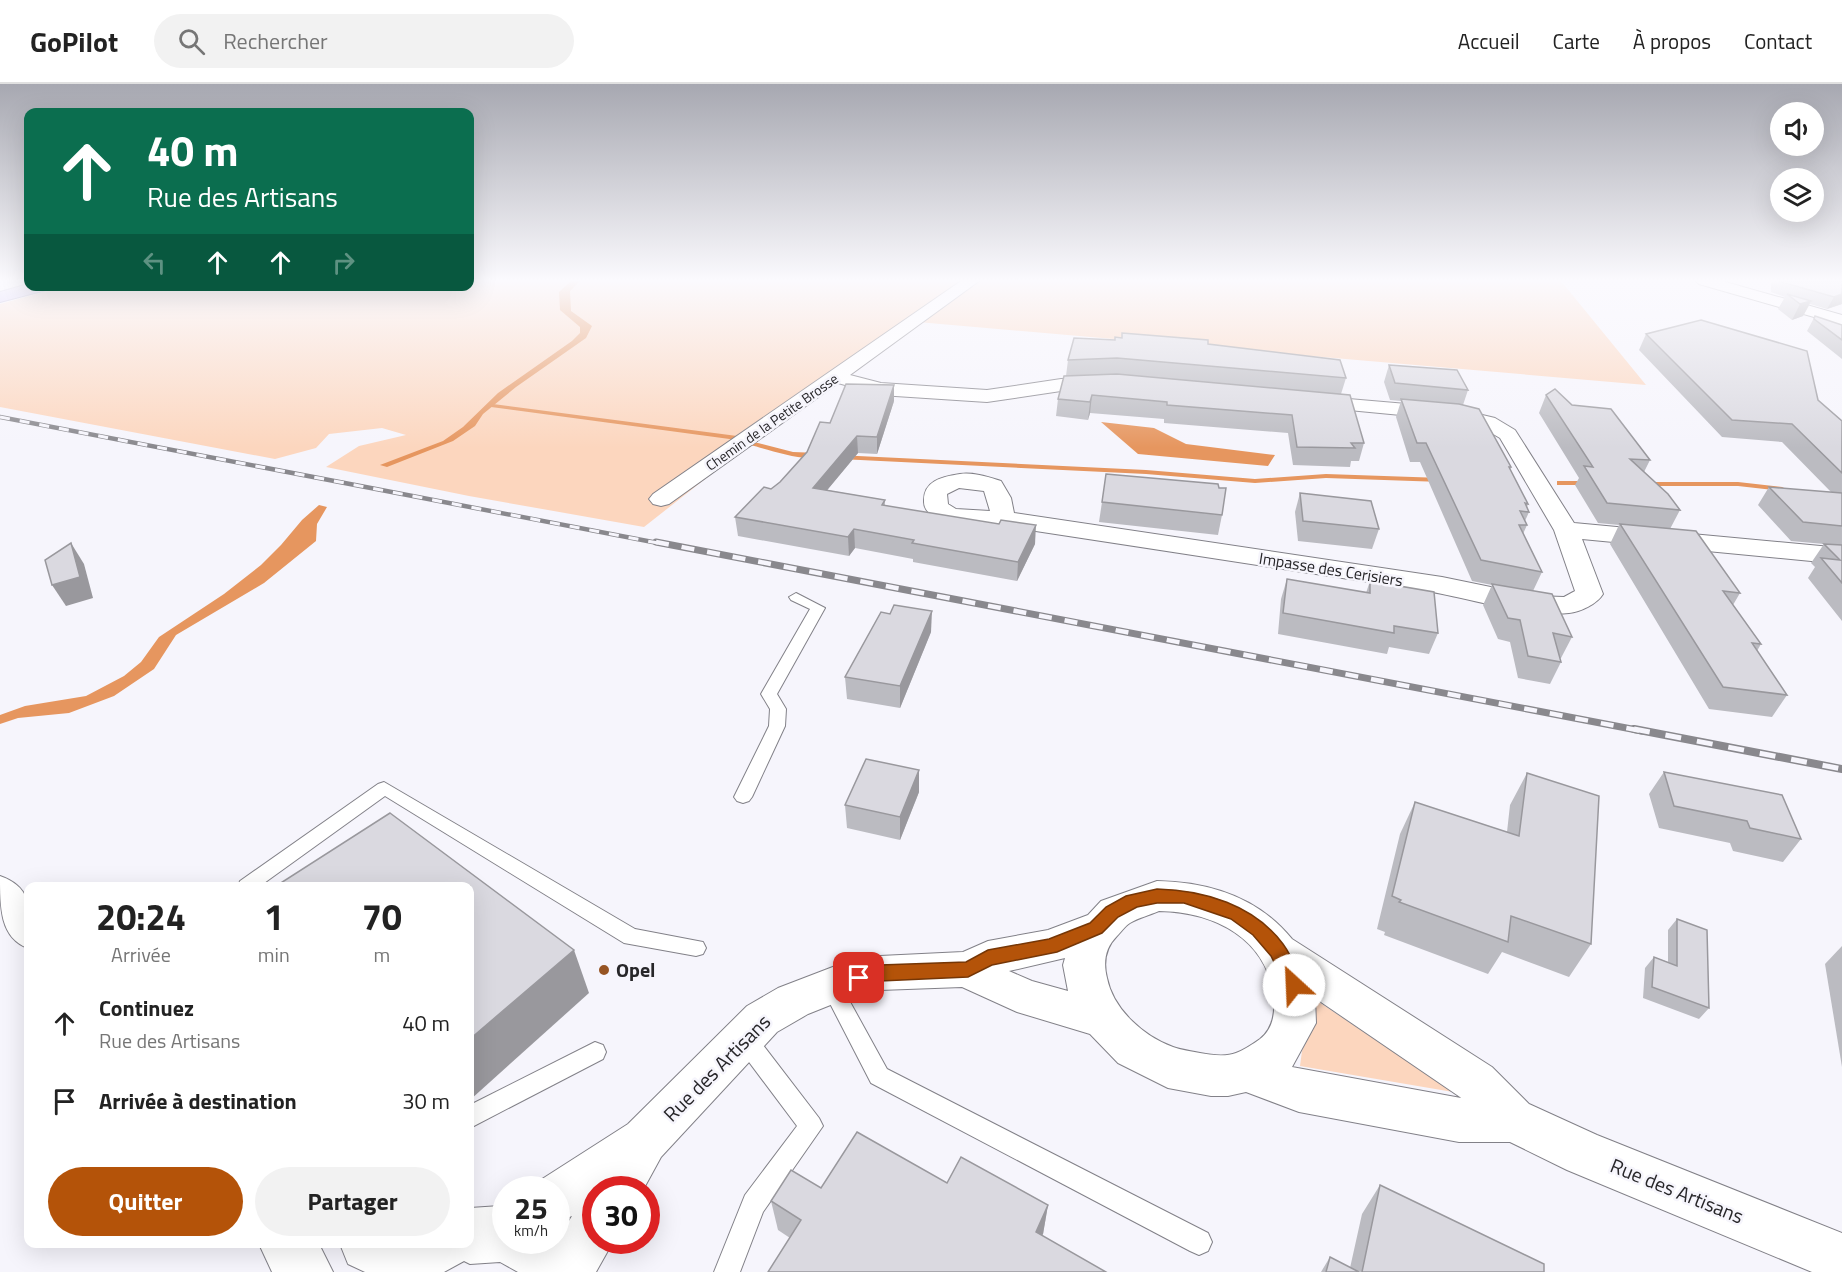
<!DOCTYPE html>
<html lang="fr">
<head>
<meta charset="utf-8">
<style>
  :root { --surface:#fff; --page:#f2f2f2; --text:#222; --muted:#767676; --line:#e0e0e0; --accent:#b45309 }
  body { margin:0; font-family:"Titillium Web",sans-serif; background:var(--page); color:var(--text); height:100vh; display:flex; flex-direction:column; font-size:22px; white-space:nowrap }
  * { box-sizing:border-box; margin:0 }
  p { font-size:20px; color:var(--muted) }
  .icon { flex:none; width:33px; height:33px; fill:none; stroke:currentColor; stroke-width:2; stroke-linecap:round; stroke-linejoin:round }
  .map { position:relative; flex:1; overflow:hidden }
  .sheet { position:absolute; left:24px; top:798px; width:450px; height:366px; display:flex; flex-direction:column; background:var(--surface); border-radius:12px; box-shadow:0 6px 24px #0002 }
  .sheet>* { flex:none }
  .guide { position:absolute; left:24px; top:24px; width:450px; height:183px; border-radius:12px; box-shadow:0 6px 24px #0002; background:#0b6e4f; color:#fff; overflow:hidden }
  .controls { position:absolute; left:1770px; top:18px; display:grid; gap:12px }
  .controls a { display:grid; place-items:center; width:54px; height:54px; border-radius:50%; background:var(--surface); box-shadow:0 6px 24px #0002; font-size:30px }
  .speed { position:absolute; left:492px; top:1092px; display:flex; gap:12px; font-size:30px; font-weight:700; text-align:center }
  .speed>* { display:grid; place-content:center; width:78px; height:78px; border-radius:50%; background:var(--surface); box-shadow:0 6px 24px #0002; line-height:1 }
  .speed small { font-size:15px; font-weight:400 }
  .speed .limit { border:9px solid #d22; background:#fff; color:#111 }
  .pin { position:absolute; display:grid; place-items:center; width:51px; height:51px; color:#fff; margin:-26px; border-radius:12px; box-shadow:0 3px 9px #0006 }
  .me { position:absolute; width:66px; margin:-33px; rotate:335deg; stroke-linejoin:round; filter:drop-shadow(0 0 4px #0008) }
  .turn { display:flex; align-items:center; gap:21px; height:126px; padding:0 24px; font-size:27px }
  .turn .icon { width:78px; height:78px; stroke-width:2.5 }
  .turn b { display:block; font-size:42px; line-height:51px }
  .lanes { display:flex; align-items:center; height:57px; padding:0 24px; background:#0003; justify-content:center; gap:30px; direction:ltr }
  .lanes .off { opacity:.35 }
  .eta { display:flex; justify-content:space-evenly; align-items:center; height:102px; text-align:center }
  .eta b { font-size:36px; font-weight:700; line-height:42px }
  .button { display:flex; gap:12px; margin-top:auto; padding:12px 24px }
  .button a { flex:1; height:69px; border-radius:36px; background:var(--accent); color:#fff; font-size:24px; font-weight:700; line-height:69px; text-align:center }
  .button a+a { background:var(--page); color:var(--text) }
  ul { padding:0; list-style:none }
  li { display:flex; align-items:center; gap:18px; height:78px; padding:0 24px }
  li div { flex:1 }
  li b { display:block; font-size:22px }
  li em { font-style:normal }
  header { display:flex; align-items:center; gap:36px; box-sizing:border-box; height:84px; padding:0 30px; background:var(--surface); border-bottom:2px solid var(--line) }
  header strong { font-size:28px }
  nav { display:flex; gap:33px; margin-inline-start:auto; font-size:21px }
  .search { width:420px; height:54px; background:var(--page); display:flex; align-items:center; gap:15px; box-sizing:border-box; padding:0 21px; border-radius:33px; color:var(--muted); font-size:22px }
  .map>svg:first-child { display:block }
  .green { fill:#fcd6be }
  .water { fill:#e6965f }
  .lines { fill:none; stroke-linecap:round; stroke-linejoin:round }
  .stream { fill:#e6965f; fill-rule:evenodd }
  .service-casing { stroke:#828188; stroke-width:2 }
  .minor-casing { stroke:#828188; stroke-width:2 }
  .secondary-casing { stroke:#828188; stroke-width:2 }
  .trunk-casing { stroke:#7d72aa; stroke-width:2 }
  .service { fill:#fff; fill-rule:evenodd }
  .minor { fill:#fff; fill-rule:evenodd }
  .secondary { fill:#fff; fill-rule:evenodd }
  .trunk { fill:#bcaff3; fill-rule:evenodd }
  .rail-far2-casing { stroke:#89888d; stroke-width:4.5 }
  .rail-far1-casing { stroke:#89888d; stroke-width:7 }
  .rail-casing { stroke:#89888d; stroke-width:8 }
  .rail-far2 { stroke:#f6f5fc; stroke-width:3; stroke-dasharray:10; stroke-linecap:butt }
  .rail-far1 { stroke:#f6f5fc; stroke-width:4.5; stroke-dasharray:13; stroke-linecap:butt }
  .rail { stroke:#f6f5fc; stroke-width:5; stroke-dasharray:16; stroke-linecap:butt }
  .wall { fill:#bbbbc1 }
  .shaded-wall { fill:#99989d }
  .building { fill:#dad9e0; stroke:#99989d; stroke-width:1.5 }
  .route { fill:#b45309; stroke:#753606; stroke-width:1.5 }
  .poi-dot { fill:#965423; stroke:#f6f5fc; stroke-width:2 }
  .labels { text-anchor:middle; stroke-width:5; stroke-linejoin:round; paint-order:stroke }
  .far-street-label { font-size:14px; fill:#272629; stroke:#f6f5fc }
  .street-label { font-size:16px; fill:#272629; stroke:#f6f5fc }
  .near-poi-label { font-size:20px; font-weight:bold; fill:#272629; stroke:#f6f5fc; text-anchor:start }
  .near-street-label { font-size:20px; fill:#272629; stroke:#f6f5fc }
</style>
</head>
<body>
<header>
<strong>GoPilot</strong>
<div class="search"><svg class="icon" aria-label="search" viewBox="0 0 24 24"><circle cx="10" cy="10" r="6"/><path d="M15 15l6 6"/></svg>Rechercher</div>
<nav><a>Accueil</a><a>Carte</a><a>À propos</a><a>Contact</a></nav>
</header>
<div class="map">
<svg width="1842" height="1188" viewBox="0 0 1842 1188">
  <rect width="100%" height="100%" fill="#f6f5fc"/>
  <g class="green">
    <polygon points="470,197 1561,197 1646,301 906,237 644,443 469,412 326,383 359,362 406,351 382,344 329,350 316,364 275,375 0,323 0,220 66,202 470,202"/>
    <polygon points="1316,916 1453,1008 1300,982 1302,967 1313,944"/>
  </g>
  <g class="water">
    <polygon points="571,197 580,197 570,207 571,227 592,242 586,254 516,303 483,330 475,342 453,357 387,383 380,381 443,357 463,343 498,309 572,257 580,249 580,243 560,226 559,208"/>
    <polygon points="1101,338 1154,344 1186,360 1275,371 1268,382 1138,370"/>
    <polygon points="319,421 327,423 317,440 316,457 264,499 176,551 154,585 114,612 69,629 18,634 0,640 0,631 25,622 86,612 124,592 141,578 159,553 224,510 261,481 281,461 302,436"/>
  </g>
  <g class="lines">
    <g class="stream">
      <polygon points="493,320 737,352 741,354 737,356 491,323 489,322"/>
      <path d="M750,357L793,368L819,369L823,371C807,380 768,365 750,361Z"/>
      <polygon points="837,371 1146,386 1255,395 1326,390 1442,394 1446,396 1442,398 1326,394 1255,399 1146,390 840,375 837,375"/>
      <polygon points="1557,397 1590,397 1594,399 1590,401 1557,401"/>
      <polygon points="1642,398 1738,398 1782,403 1786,405 1782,407 1738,402 1645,402 1641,400"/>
    </g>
    <defs>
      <g id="service">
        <polygon points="796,509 825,524 777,610 786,625 785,642 752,713 749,717 743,719 737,717 734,713 769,642 770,625 761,610 810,525 791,516 789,513"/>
        <polygon points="384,698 635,845 703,858 706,864 703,870 696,872 624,859 385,712 260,802 238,802 240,797 378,700"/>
        <polygon points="831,893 838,896 887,985 1208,1149 1212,1158 1208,1167 1199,1171 1190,1167 871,999 821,902 824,896"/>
        <polygon points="745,945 753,948 819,1034 823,1042 763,1128 740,1188 714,1188 745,1111 797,1042 737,962 734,955 737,948"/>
        <polygon points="595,958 603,961 606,968 603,975 470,1044 470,1021"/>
      </g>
      <g id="minor">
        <polygon points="961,197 979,197 850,291 881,299 987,306 1061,295 1109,296 1112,300 1109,304 1061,307 987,318 880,311 838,299 669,420 661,422 653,420 649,415 653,410"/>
        <polygon points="1696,197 1722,197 1842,231 1842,241 1699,200"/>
        <path d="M1314,312L1453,324L1495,334L1515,346L1574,439L1842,464V480L1582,455L1603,510C1597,520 1580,528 1569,529C1524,533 1466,513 1421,506C1282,485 1142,463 1003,442C985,441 959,444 942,437C934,433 924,428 924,418C923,397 941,393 960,390C973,388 988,393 1001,397L1011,414L1014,429L1442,493L1535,512L1564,513L1575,507L1554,446L1500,354L1481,343L1453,336L1307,322L1304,318L1307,314ZM959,404L984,407L990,427L956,425L948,420L947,410Z"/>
        <path d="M1157,797C1209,798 1258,813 1292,855L1492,983L1529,1020L1597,1051L1842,1149V1188H1812L1567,1086L1510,1058H1459L1299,1028L1246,1008L1228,1012H1211L1168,1004L1118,979L1090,950L1017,928L962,903L880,906L843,916L808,930L777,948L661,1073L643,1106H596V1156H614L596,1188H541L549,1170L572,1132L556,1138V1106H535L539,1097L628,1040L747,922L778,904L838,881L880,872L963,868L988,857L1048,846L1088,831L1101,817ZM1159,827C1214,828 1268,854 1274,915C1275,930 1273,945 1260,955C1253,960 1244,966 1236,969C1226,973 1210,971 1200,969C1191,967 1181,966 1173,963C1143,952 1113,925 1107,894C1103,878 1105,864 1117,852C1121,848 1125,842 1130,839C1138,834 1150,831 1159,827ZM1065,874L1063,881L1068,907L1032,897L1009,887ZM1315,914L1460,1013L1461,1014L1292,983L1316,939Z"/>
      </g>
      <g id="secondary">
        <path d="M0,792C37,805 28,831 28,864C0,854 0,823 0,792Z"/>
        <polygon points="500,1122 506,1124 506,1156 556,1156 556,1147 571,1168 580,1188 518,1188 500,1178 470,1180 464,1177 444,1188 365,1188 348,1180 340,1160 470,1160 470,1124"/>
        <polygon points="259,1160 319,1160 333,1188 272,1188"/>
      </g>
      <polygon id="trunk" points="28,200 28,202 48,202 46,206 0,218 0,208"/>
    </defs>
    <use href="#service" class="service-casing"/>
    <use href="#minor" class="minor-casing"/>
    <use href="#secondary" class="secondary-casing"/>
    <use href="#trunk" class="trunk-casing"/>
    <use href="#service" class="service"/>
    <use href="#minor" class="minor"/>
    <use href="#secondary" class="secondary"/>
    <use href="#trunk" class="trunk"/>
    <defs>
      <polyline id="rail-far2" points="0,333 663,460"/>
      <polyline id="rail-far1" points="656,458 1642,647"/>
      <polyline id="rail" points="1634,645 1842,685"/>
    </defs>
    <use href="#rail-far2" class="rail-far2-casing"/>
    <use href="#rail-far1" class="rail-far1-casing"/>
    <use href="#rail" class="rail-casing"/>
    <use href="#rail-far2" class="rail-far2"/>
    <use href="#rail-far1" class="rail-far1"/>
    <use href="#rail" class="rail"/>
  </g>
  <g class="wall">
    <polygon points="1771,197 1842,197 1842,220 1827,225 1810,220 1803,232 1792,236 1778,225 1785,213 1771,208"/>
    <polygon points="1815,232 1842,241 1842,275 1807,247"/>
    <polygon points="1646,250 1818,316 1842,337 1842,537 1808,494 1815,483 1811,479 1824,460 1791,457 1758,421 1769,403 1831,408 1782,358 1722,353 1639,266"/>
    <polygon points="1208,260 1346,294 1341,310 1364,359 1359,377 1351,377 1350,383 1293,381 1288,349 1164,339 1164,335 1090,329 1088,336 1056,332 1058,315 1066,292 1068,276"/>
    <polygon points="1389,281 1468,306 1463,321 1511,383 1510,386 1528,420 1527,423 1529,428 1525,437 1527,441 1523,450 1542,488 1533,507 1572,553 1561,574 1560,574 1561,578 1550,600 1518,594 1510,558 1498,555 1483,521 1492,501 1472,497 1420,378 1410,378 1396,333 1401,317 1390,316 1384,298"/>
    <polygon points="1546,311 1650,376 1644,388 1680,426 1670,445 1740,509 1733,521 1761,560 1757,567 1787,611 1772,633 1709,625 1610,460 1619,441 1598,439 1575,401 1579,394 1539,329"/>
    <polygon points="894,317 877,370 858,369 827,406 885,416 885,421 1035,460 1017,497 913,478 913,475 855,464 849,472 738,452 735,433 780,398 807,368"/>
    <polygon points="1300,409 1379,445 1372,465 1298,457 1295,428"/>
    <polygon points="1102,418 1222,431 1218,451 1099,438"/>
    <polygon points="1287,495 1366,509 1370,497 1438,549 1429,570 1389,563 1387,570 1278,550 1281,515"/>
    <polygon points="890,530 931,548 900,624 847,615 845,593"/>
    <polygon points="1664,688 1801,755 1783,778 1733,767 1730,759 1659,744 1649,710"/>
    <polygon points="1527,689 1591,860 1569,893 1502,868 1488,890 1384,851 1385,848 1377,845 1400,750 1415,718 1507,748 1510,721"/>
    <polygon points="919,708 900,756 847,744 845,721"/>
    <polygon points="1677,835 1709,924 1699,935 1643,914 1645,884 1654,873 1668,878 1668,846"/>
    <polygon points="1842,862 1842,983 1825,880"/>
    <polygon points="947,1099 1048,1121 1043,1150 790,1154 778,1146 771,1117 821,1104"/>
    <polygon points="1380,1101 1544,1188 1321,1188 1330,1173 1350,1184 1362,1130"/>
  </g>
  <g class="shaded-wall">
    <polygon points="1842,210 1842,220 1827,225 1834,213"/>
    <polygon points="1811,217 1803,232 1792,236 1800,220"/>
    <polygon points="894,301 894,317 877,370 877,353"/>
    <polygon points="1092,311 1090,329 1088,336 1090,318"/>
    <polygon points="857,352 858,369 814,422 813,404"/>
    <polygon points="1036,441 1035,460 1017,497 1018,478"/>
    <polygon points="854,445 855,464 849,472 848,453"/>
    <polygon points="71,459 84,480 93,514 66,522 52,501"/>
    <polygon points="932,527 931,548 900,624 900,602"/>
    <polygon points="919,686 919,708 900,756 900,733"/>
    <polygon points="574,866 589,909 470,1016 470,955"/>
    <polygon points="1048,1121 1043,1150 1031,1177 1036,1148"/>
  </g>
  <g class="building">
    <polygon points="1778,197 1842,197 1842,210 1834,213"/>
    <polygon points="1787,210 1811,217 1800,220"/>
    <polygon points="1815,232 1842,241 1842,256 1814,235"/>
    <polygon points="1701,236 1807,267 1818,316 1842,337 1842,389 1792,340 1732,336 1646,250"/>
    <polygon points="1122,249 1208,256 1208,260 1340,276 1346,294 1117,274 1068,276 1074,254 1115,256 1115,253 1122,254"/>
    <polygon points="1389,281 1457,286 1468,306 1395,299"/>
    <polygon points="1117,290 1350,311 1364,359 1351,359 1355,364 1297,363 1292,331 1167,321 1167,318 1092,311 1090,318 1058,315 1064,292"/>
    <polygon points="846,300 894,301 877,353 857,352 813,404 885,416 882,421 999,440 1001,436 1036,441 1018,478 912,459 914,456 854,445 848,453 735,433 764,403 771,405 780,398 807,368 820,338 830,339"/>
    <polygon points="1555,305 1572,321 1611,325 1650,376 1630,375 1668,410 1680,426 1607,419 1584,382 1593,383 1546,311"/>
    <polygon points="1401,315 1459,320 1479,325 1511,383 1509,383 1528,420 1525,419 1529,428 1520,427 1527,441 1519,441 1542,488 1481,476 1426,359 1417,359"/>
    <polygon points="1106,390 1218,400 1219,404 1226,404 1222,431 1102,418"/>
    <polygon points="1769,403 1842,409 1842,442 1803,438"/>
    <polygon points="1300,409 1371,417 1379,445 1303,437"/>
    <polygon points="1620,440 1696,447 1740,509 1723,507 1761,560 1752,559 1787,611 1723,603"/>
    <polygon points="71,459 80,493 52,501 45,476"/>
    <polygon points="1824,460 1842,461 1842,499 1821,474 1840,476"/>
    <polygon points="1287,495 1370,509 1370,497 1434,508 1438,549 1394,542 1394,549 1283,529"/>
    <polygon points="1492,500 1552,510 1572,553 1553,549 1561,578 1528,572 1520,536 1508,534"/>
    <polygon points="894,521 932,527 900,602 845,593 881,528 890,530"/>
    <polygon points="866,675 919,686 900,733 845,721"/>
    <polygon points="1664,688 1782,711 1801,755 1750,744 1747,737 1674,722"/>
    <polygon points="1527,689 1599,712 1591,860 1511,832 1508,858 1399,818 1401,816 1392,812 1415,718 1519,752"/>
    <polygon points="390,729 574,866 470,955 470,802 276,802"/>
    <polygon points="1677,835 1707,846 1709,924 1652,903 1654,873 1677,882"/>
    <polygon points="857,1048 947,1099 961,1073 1048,1121 1036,1148 1106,1188 768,1188 801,1136 771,1117 791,1086 821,1104"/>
    <polygon points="1380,1101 1544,1180 1544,1188 1362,1188"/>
    <polygon points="1330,1173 1359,1188 1326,1188"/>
  </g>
  <linearGradient id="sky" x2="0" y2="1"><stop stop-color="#a7a8b1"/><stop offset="0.54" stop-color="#fbfafe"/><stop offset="1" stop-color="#fbfafe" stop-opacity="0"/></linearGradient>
  <rect width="1842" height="364" fill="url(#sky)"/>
  <path class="route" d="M1157,805C1204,806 1254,821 1283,860C1292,872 1298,888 1304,901L1301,907L1294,909L1288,907L1271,872L1253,851L1231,835L1184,819H1157L1137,823L1118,833L1102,849L1057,868L992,881L968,893L880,897L859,902L852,900L850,894L852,888L880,881L966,878L988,866L1049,855L1090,839L1106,823L1126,812Z"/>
  <circle class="poi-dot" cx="604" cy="886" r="6"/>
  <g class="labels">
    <g class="far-street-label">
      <text transform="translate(772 338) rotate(-35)" y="5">Chemin de la Petite Brosse</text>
    </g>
    <g class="street-label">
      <text transform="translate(1331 485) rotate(9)" y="6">Impasse des Cerisiers</text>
    </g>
    <g class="near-poi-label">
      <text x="616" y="893">Opel</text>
    </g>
    <g class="near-street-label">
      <text transform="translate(717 984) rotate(-45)" y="7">Rue des Artisans</text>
      <text transform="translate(1677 1107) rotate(22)" y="7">Rue des Artisans</text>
    </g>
  </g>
</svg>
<div class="controls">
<a><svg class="icon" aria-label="sound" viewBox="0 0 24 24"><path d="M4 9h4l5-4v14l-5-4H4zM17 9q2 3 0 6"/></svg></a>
<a><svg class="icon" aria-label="layers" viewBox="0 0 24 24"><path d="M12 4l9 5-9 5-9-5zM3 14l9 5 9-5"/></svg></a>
</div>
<div class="speed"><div>25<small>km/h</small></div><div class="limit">30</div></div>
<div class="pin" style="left:859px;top:894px;background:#d93025"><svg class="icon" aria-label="arrive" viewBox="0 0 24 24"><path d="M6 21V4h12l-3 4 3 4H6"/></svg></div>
<svg class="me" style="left:1294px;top:901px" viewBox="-20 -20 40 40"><circle r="19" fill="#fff"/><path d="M0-13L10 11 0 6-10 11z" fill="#b45309"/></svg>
<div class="guide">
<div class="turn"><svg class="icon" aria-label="ahead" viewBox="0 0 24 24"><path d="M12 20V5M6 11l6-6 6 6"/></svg><div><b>40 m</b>Rue des Artisans</div></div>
<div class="lanes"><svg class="icon off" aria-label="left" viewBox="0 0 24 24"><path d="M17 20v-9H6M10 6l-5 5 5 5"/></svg><svg class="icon" aria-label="ahead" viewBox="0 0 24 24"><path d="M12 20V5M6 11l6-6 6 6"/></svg><svg class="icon" aria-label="ahead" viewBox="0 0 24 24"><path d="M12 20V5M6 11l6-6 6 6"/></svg><svg class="icon off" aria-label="right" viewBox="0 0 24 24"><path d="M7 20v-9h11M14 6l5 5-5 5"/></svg></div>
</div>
<section class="sheet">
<div class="eta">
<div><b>20:24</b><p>Arrivée</p></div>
<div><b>1</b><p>min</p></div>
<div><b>70</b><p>m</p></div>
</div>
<ul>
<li><svg class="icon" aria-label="ahead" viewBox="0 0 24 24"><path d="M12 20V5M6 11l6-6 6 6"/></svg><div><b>Continuez</b><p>Rue des Artisans</p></div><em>40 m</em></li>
<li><svg class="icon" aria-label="arrive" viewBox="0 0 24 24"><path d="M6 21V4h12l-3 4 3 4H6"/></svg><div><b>Arrivée à destination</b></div><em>30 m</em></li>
</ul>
<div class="button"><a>Quitter</a><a>Partager</a></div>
</section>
</div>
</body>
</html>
